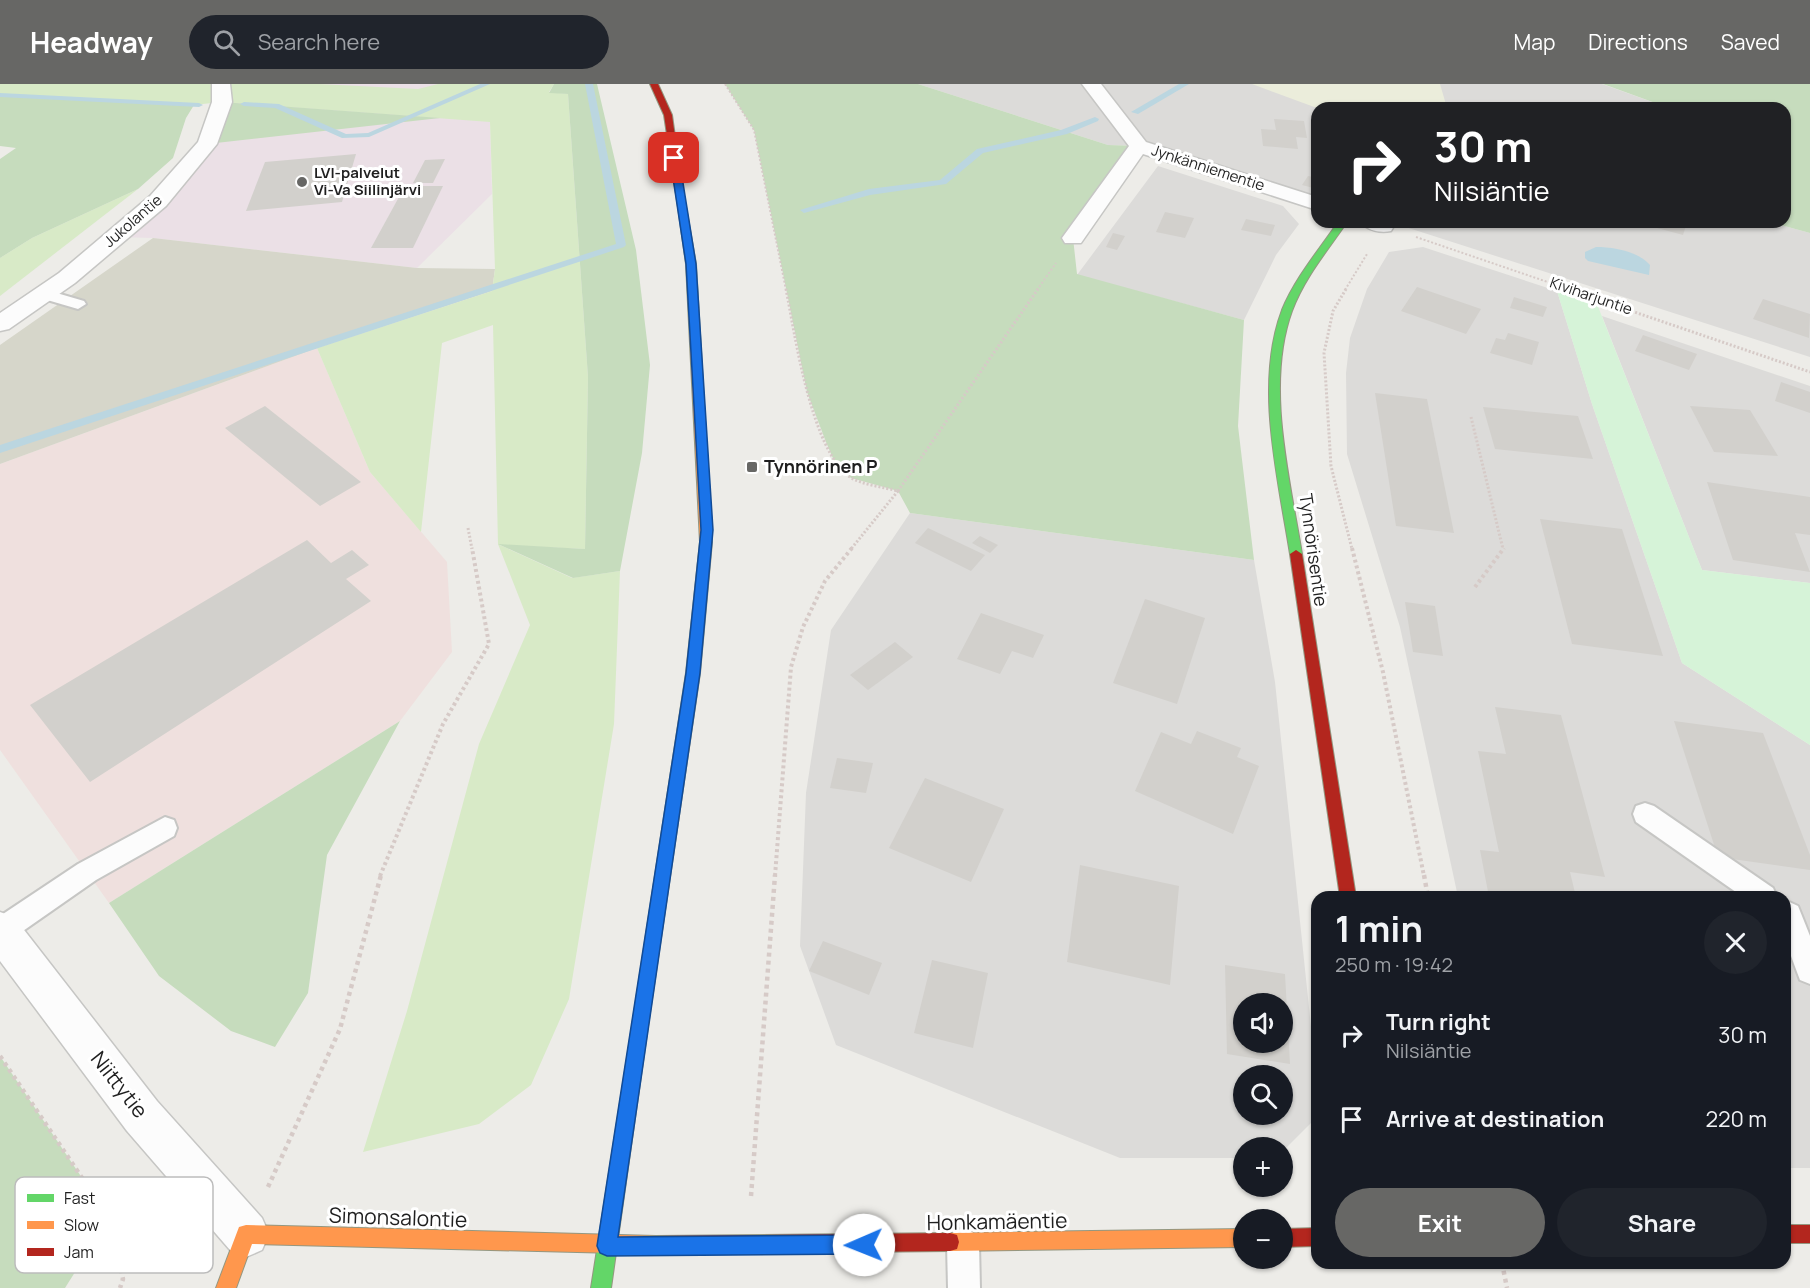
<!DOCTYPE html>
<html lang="en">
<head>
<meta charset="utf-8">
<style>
  :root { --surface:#171b24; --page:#20242c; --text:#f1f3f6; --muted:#9ea1a6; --accent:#676765 }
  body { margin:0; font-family:Manrope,sans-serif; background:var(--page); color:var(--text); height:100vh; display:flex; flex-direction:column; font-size:22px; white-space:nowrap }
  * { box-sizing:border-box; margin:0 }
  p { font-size:20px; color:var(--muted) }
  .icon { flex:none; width:33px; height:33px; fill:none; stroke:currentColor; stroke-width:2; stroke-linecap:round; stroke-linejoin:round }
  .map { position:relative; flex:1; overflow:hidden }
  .sheet { position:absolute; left:1311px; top:807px; width:480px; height:378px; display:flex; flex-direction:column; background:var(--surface); border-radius:18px; box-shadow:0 2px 4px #0004 }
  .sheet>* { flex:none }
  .banner { position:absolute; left:1311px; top:18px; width:480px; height:126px; border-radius:18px; box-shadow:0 2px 4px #0004; background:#202124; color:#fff; overflow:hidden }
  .tools { position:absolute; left:1233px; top:909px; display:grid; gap:12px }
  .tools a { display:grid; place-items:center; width:60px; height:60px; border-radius:50%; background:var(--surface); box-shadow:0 2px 4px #0004; font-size:30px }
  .pin { position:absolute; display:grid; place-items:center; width:51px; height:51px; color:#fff; margin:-26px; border-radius:12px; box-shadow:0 3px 9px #0006 }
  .me { position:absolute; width:66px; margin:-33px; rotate:269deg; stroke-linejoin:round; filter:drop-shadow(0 0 4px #0008) }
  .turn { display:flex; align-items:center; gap:21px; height:126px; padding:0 24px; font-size:27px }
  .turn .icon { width:78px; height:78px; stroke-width:2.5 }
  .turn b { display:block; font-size:42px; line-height:51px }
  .round { display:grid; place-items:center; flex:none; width:63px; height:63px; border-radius:32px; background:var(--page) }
  .summary { display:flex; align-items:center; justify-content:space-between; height:102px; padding:0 24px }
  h1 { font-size:36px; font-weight:700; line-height:45px }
  .button { display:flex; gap:12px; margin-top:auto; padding:12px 24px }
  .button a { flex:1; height:69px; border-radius:36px; background:var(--accent); color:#fff; font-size:24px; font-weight:700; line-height:69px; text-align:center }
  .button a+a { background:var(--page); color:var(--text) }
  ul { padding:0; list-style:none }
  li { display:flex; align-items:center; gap:18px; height:84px; padding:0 24px }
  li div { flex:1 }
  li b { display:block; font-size:22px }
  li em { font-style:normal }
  header { display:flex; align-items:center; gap:36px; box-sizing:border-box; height:84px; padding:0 30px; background:var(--accent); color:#fff }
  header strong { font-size:28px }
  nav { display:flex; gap:33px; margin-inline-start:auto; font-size:21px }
  .search { width:420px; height:54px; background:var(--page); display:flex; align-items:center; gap:15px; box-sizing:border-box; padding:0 21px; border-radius:33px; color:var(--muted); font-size:22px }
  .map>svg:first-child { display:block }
  .residential { fill:#dcdbd9; fill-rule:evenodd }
  .commercial { fill:#efe0de }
  .industrial { fill:#ebe0e6 }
  .construction { fill:#d6d6ca }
  .farmland { fill:#ebeddb }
  .grass { fill:#d8eac7 }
  .forest { fill:#c6dcbd }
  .park { fill:#d6f3d8 }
  .water { fill:#bbd6e0 }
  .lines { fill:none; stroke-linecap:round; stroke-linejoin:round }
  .stream { fill:#bbd6e0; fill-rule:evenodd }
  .building { fill:#d2d0cc; fill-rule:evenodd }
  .lane-casing { stroke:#c6c6c4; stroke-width:4 }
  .street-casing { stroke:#c6c6c4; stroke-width:3 }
  .fast-casing { stroke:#949780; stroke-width:2 }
  .slow-casing { stroke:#949780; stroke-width:2 }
  .jam-casing { stroke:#949780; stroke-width:2 }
  .path-far3 { stroke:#d6cac7; stroke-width:2; stroke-dasharray:2 2; stroke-linecap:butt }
  .path-far2 { stroke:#d6cac7; stroke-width:3; stroke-dasharray:2 2; stroke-linecap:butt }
  .path-far1 { stroke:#d6cac7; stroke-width:4; stroke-dasharray:3 3; stroke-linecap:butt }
  .path { stroke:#d6cac7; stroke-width:4.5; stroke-dasharray:4 4; stroke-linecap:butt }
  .lane { fill:#fcfcfc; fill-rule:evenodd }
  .street { fill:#fcfcfc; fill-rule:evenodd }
  .fast { fill:#63d668; fill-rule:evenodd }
  .slow { fill:#ff974d; fill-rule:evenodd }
  .jam { fill:#b3261e; fill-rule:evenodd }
  .route { fill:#1a73e8; stroke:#114b97; stroke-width:1.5 }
  .poi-dot { fill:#676765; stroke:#fff; stroke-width:2 }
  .labels { text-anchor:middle; stroke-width:6; stroke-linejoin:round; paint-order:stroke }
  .far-street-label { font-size:15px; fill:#1f1f1f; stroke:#fff }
  .far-poi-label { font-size:15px; font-weight:bold; fill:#1f1f1f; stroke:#fff; text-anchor:start }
  .poi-label { font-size:18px; font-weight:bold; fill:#1f1f1f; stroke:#fff; text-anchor:start }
  .street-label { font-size:18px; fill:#1f1f1f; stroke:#fff }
  .near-street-label { font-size:21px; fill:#1f1f1f; stroke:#fff }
  .key { fill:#fff; stroke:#bcbcbc; stroke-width:1.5 }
  .key-label { font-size:16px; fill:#1f1f1f }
</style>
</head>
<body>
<header>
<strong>Headway</strong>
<div class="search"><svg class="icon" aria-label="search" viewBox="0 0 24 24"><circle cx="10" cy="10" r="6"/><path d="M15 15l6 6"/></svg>Search here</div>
<nav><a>Map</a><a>Directions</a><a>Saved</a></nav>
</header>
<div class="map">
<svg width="1810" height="1204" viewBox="0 0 1810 1204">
  <rect width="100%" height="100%" fill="#edece8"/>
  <g class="residential">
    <polygon points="918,0 1602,0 1669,24 1317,24 1317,115 1139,62 1108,61"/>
    <polygon points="1158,82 1283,122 1299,140 1276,171 1244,236 1077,191"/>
    <polygon points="1390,138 1770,138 1810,149 1810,273"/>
    <polygon points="1423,163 1557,207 1592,320 1682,579 1810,661 1810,1084 1785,1084 1785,813 1458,813 1400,543 1347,370 1346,289 1350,254 1367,205 1389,168"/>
    <polygon points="1602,232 1810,302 1810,499 1702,486"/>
    <path d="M910,429L1254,476L1275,598L1317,1000V1033L1283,1067L1282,1064H1244L1243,1074H1120L836,961L800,862L806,709L831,546ZM1244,920H1282V958H1244ZM1244,992H1282V1030H1244Z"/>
  </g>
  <polygon class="commercial" points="317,264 370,388 447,478 452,568 400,637 109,819 0,666 0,380"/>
  <polygon class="industrial" points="221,0 481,0 490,38 492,110 417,184 153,154 116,153 207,60"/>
  <polygon class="construction" points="153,154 417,184 495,185 492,207 317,264 0,380 0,261"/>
  <polygon class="farmland" points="1252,0 1440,0 1447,24 1317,24"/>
  <g class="grass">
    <polygon points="0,0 319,0 418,5 438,0 554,0 549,8 568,10 588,293 585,465 500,461 572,494 620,487 614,640 569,915 531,1001 479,1040 363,1068 407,927 479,660 530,541 498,460 493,241 442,259 421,448 370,388 317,264 492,207 495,185 490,38 222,18 193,21 0,11"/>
    <polygon points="138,105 0,212 0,174 32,154"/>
  </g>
  <g class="forest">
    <polygon points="554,0 597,0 636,166 650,281 642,369 620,487 573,494 498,460 585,465 588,293 568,10 549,9"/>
    <polygon points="725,0 918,0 1108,61 1139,62 1073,154 1077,190 1244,236 1238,342 1254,476 910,429 898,407 851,394 835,379 826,358 807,308 754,46"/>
    <polygon points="1603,0 1810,0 1810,149 1770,138 1785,138 1785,24 1669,24"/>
    <polygon points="0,11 193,21 194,21 186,34 173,74 138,105 32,154 0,174 0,75 16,64 0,62"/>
    <polygon points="222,18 440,34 207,60"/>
    <polygon points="400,637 327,771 308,909 275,963 231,947 159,892 109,819"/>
    <polygon points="0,972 109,1134 65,1204 0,1204"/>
  </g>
  <polygon class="park" points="1557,207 1597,220 1702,486 1810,499 1810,661 1682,579 1592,320"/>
  <path class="water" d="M1596,163C1613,163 1638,167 1650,181L1649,191L1588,177L1585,174V168Z"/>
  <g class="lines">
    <g class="stream">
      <polygon points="480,0 490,0 369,53 342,54 275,24 244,22 240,20 244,18 279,20 346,50 368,49"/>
      <polygon points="585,0 593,0 626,161 624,163 0,369 0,361 616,160"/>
      <polygon points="1179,0 1189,0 1138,30 1131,28"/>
      <polygon points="0,9 199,19 203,21 199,23 0,13"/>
      <polygon points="1095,33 1099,35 1098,37 1067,50 983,69 946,100 870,111 804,129 800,126 869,105 940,96 977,65 1061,46"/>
    </g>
  </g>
  <g class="building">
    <polygon points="1274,35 1304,37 1307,54 1296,53 1298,65 1263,62 1261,45 1276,46"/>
    <polygon points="356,70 342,118 246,127 265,78"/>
    <polygon points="445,75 433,99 413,99 425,76"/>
    <polygon points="1308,92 1317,94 1317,105 1302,101"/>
    <polygon points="405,102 443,102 413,164 371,164"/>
    <polygon points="1165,128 1194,134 1185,154 1156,148"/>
    <polygon points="1246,135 1275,141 1271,152 1241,146"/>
    <polygon points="1635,138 1687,138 1683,151"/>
    <polygon points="1113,149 1125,152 1117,166 1106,163"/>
    <polygon points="1417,203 1481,225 1466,250 1401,227"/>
    <polygon points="1514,213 1547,223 1543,233 1510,224"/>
    <polygon points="1763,215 1810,230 1809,254 1753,235"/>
    <polygon points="1508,249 1539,258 1532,281 1490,269 1496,254 1505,256"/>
    <polygon points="1643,251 1697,270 1689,286 1635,267"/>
    <polygon points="1781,298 1810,308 1810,329 1775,317"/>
    <polygon points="1375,309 1427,315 1454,449 1396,442"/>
    <polygon points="265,322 361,398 320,422 225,344"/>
    <polygon points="1690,322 1750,326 1778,372 1714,368"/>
    <polygon points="1483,323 1578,332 1593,375 1495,365"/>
    <polygon points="1707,398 1810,413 1810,451 1795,449 1810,488 1733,476"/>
    <polygon points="1540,435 1622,445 1663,572 1572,560"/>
    <polygon points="928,444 985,471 971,487 915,459"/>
    <polygon points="980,452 998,461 990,469 972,459"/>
    <polygon points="307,456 331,479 352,466 369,481 346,495 371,517 90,698 30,621"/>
    <polygon points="1145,515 1205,534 1177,620 1113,599"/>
    <polygon points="1405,518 1435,522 1443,572 1413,568"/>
    <polygon points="981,529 1044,551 1033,574 1012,567 1000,590 957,575"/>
    <polygon points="895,558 913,573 868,606 850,591"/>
    <polygon points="1495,623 1561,631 1605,793 1570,788 1576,813 1489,813 1480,766 1499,768 1478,667 1506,670"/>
    <polygon points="1674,637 1763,649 1810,771 1810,786 1718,773"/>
    <polygon points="1197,647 1241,664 1237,673 1259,682 1233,750 1135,707 1161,648 1191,660"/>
    <polygon points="837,674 873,679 866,709 830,704"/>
    <polygon points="925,694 1004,725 971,798 889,764"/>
    <polygon points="1080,781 1179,802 1170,901 1067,878"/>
    <polygon points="823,857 882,879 869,911 809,887"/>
    <polygon points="932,876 988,889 973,964 914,949"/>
    <path d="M1225,881L1285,890L1290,980L1227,970ZM1244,920H1282V958H1244Z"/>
  </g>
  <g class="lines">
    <defs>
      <g id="lane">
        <polygon points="43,205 84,217 86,220 78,225 37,213 35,210 37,207"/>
        <polygon points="1645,719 1654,722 1773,804 1777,813 1743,813 1636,738 1633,730 1636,722"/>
        <polygon points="165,733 174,736 177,744 174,752 96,796 10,856 0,859 0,832 78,780"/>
        <polygon points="1785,816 1798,822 1810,852 1810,900 1800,896 1785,856"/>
        <polygon points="963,1144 974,1149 979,1160 980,1204 948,1204 947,1160 952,1149"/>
      </g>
      <g id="street">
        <polygon points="212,0 230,0 232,18 217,60 166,122 75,199 9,245 0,247 0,229 59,189 150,112 198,58 212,18"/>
        <polygon points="1082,0 1101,0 1146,58 1317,113 1317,126 1143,70 1081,159 1065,159 1062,154 1129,62"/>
        <path d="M1361,138H1391L1394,142L1391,147C1381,149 1367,147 1361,138Z"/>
        <polygon points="0,828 14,833 157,1017 262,1134 269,1150 262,1166 246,1173 230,1166 127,1047 0,877"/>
      </g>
      <g id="fast">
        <path d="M1338,138H1347C1328,166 1304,194 1292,227C1265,301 1290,395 1302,470L1296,474L1290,470C1278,394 1254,300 1282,226C1295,194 1319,166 1338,138Z"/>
        <polygon points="640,934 646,936 648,942 611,1204 591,1204 632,942 634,936"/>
      </g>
      <g id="slow">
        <polygon points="682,120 686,123 696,180 712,458 706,462 700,458 686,180 678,123"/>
        <polygon points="246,1141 656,1152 663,1154 665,1161 663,1168 656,1170 252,1160 236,1204 216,1204 239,1143"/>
        <polygon points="1244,1145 1244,1163 950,1167 943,1165 941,1158 943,1151 950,1149"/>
      </g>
      <g id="jam">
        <polygon points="650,0 658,0 672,31 685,125 678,123 664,31"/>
        <polygon points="706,454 712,458 700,589 648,942 646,948 640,950 634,948 632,942 686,589 700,458"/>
        <polygon points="1296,466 1302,470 1356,813 1340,813 1290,470"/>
        <rect x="1785" y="1141" width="25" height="18"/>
        <polygon points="1317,1144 1317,1162 1282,1163 1282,1145"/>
        <polygon points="950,1149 957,1151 959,1158 957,1165 950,1167 656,1170 649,1168 647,1161 649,1154 656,1152"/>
      </g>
    </defs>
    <use href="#lane" class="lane-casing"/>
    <use href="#street" class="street-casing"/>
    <use href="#fast" class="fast-casing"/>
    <use href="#slow" class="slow-casing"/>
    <use href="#jam" class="jam-casing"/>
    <g class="path-far3">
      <polyline points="725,0 754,46 786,206"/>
      <polyline points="1416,153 1571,206"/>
      <polyline points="1037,206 1056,179"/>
      <polyline points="1345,206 1367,170"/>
    </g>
    <g class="path-far2">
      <path d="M786,205C795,250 811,366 850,393C862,401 884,403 898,407L851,465"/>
      <polyline points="1346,205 1333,227 1324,269 1331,382 1352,465"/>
      <polyline points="1567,205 1810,288"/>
      <polyline points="1471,333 1503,465"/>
      <polyline points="898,407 1038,205"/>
      <polyline points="468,444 472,465"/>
    </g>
    <g class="path-far1">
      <polyline points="1352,464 1383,588 1424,792"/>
      <polyline points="1475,503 1504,464"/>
      <polyline points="380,792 443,640 489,560 472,464"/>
      <polyline points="775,792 791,583 803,543 825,497 852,464"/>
    </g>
    <g class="path">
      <polyline points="1424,791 1428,813"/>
      <polyline points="0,972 109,1134 123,1195 120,1204"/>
      <polyline points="268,1103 340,945 381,791"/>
      <polyline points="751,1112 775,791"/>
      <polyline points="1502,1179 1507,1204"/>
    </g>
    <use href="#lane" class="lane"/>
    <use href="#street" class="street"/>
    <use href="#fast" class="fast"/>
    <use href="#slow" class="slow"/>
    <use href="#jam" class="jam"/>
  </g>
  <polygon class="route" points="674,71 679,74 696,180 713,446 700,589 618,1153 864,1151 871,1154 874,1161 871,1167 864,1170 607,1172 600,1169 597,1162 686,589 701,446 686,180 670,74"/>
  <g class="poi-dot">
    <circle cx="302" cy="98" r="6"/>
    <rect x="746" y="377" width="12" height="12" rx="3"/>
  </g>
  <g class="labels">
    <g class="far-street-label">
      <text transform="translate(1208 84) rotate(18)" y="5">Jynkänniementie</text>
      <text transform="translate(133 137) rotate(-41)" y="5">Jukolantie</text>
      <text transform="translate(1591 212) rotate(19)" y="5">Kiviharjuntie</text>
    </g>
    <g class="far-poi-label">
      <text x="314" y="94">LVI-palvelut<tspan x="314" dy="17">Vi-Va Siilinjärvi</tspan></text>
    </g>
    <g class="poi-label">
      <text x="764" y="389">Tynnörinen P</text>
    </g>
    <g class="street-label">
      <text transform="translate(1313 466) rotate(82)" y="6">Tynnörisentie</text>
    </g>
    <g class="near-street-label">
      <text transform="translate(119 1001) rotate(52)" y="7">Niittytie</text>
      <text transform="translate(398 1134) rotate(2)" y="7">Simonsalontie</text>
      <text transform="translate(997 1138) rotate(-1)" y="7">Honkamäentie</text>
    </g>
  </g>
  <rect x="15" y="1093" width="198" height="96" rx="9" class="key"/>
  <rect x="27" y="1110" width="27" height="8" fill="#63d668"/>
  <rect x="27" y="1137" width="27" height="8" fill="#ff974d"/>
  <rect x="27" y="1164" width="27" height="8" fill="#b3261e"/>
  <g class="key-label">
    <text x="64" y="1120">Fast</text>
    <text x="64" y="1147">Slow</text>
    <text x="64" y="1174">Jam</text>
  </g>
</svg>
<div class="tools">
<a><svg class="icon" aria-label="sound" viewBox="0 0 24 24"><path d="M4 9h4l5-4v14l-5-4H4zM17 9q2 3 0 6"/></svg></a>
<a><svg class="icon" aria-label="search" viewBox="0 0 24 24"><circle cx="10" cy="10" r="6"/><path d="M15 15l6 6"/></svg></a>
<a>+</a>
<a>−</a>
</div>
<div class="pin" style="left:674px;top:74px;background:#d93025"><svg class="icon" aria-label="arrive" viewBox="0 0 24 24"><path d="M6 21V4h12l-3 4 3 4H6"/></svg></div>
<svg class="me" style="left:864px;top:1161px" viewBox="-20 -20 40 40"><circle r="19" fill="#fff"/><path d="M0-13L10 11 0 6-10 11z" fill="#1a73e8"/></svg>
<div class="banner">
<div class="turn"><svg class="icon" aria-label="right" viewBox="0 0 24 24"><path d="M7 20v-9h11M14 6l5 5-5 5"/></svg><div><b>30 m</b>Nilsiäntie</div></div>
</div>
<section class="sheet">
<div class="summary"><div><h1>1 min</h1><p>250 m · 19:42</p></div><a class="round"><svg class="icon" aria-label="close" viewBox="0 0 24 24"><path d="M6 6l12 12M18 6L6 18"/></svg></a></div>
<ul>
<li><svg class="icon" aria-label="right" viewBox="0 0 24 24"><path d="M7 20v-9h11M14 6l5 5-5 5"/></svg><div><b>Turn right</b><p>Nilsiäntie</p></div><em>30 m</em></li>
<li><svg class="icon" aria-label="arrive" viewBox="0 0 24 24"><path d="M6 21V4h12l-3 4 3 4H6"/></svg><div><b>Arrive at destination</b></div><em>220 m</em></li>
</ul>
<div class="button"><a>Exit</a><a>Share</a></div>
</section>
</div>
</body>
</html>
